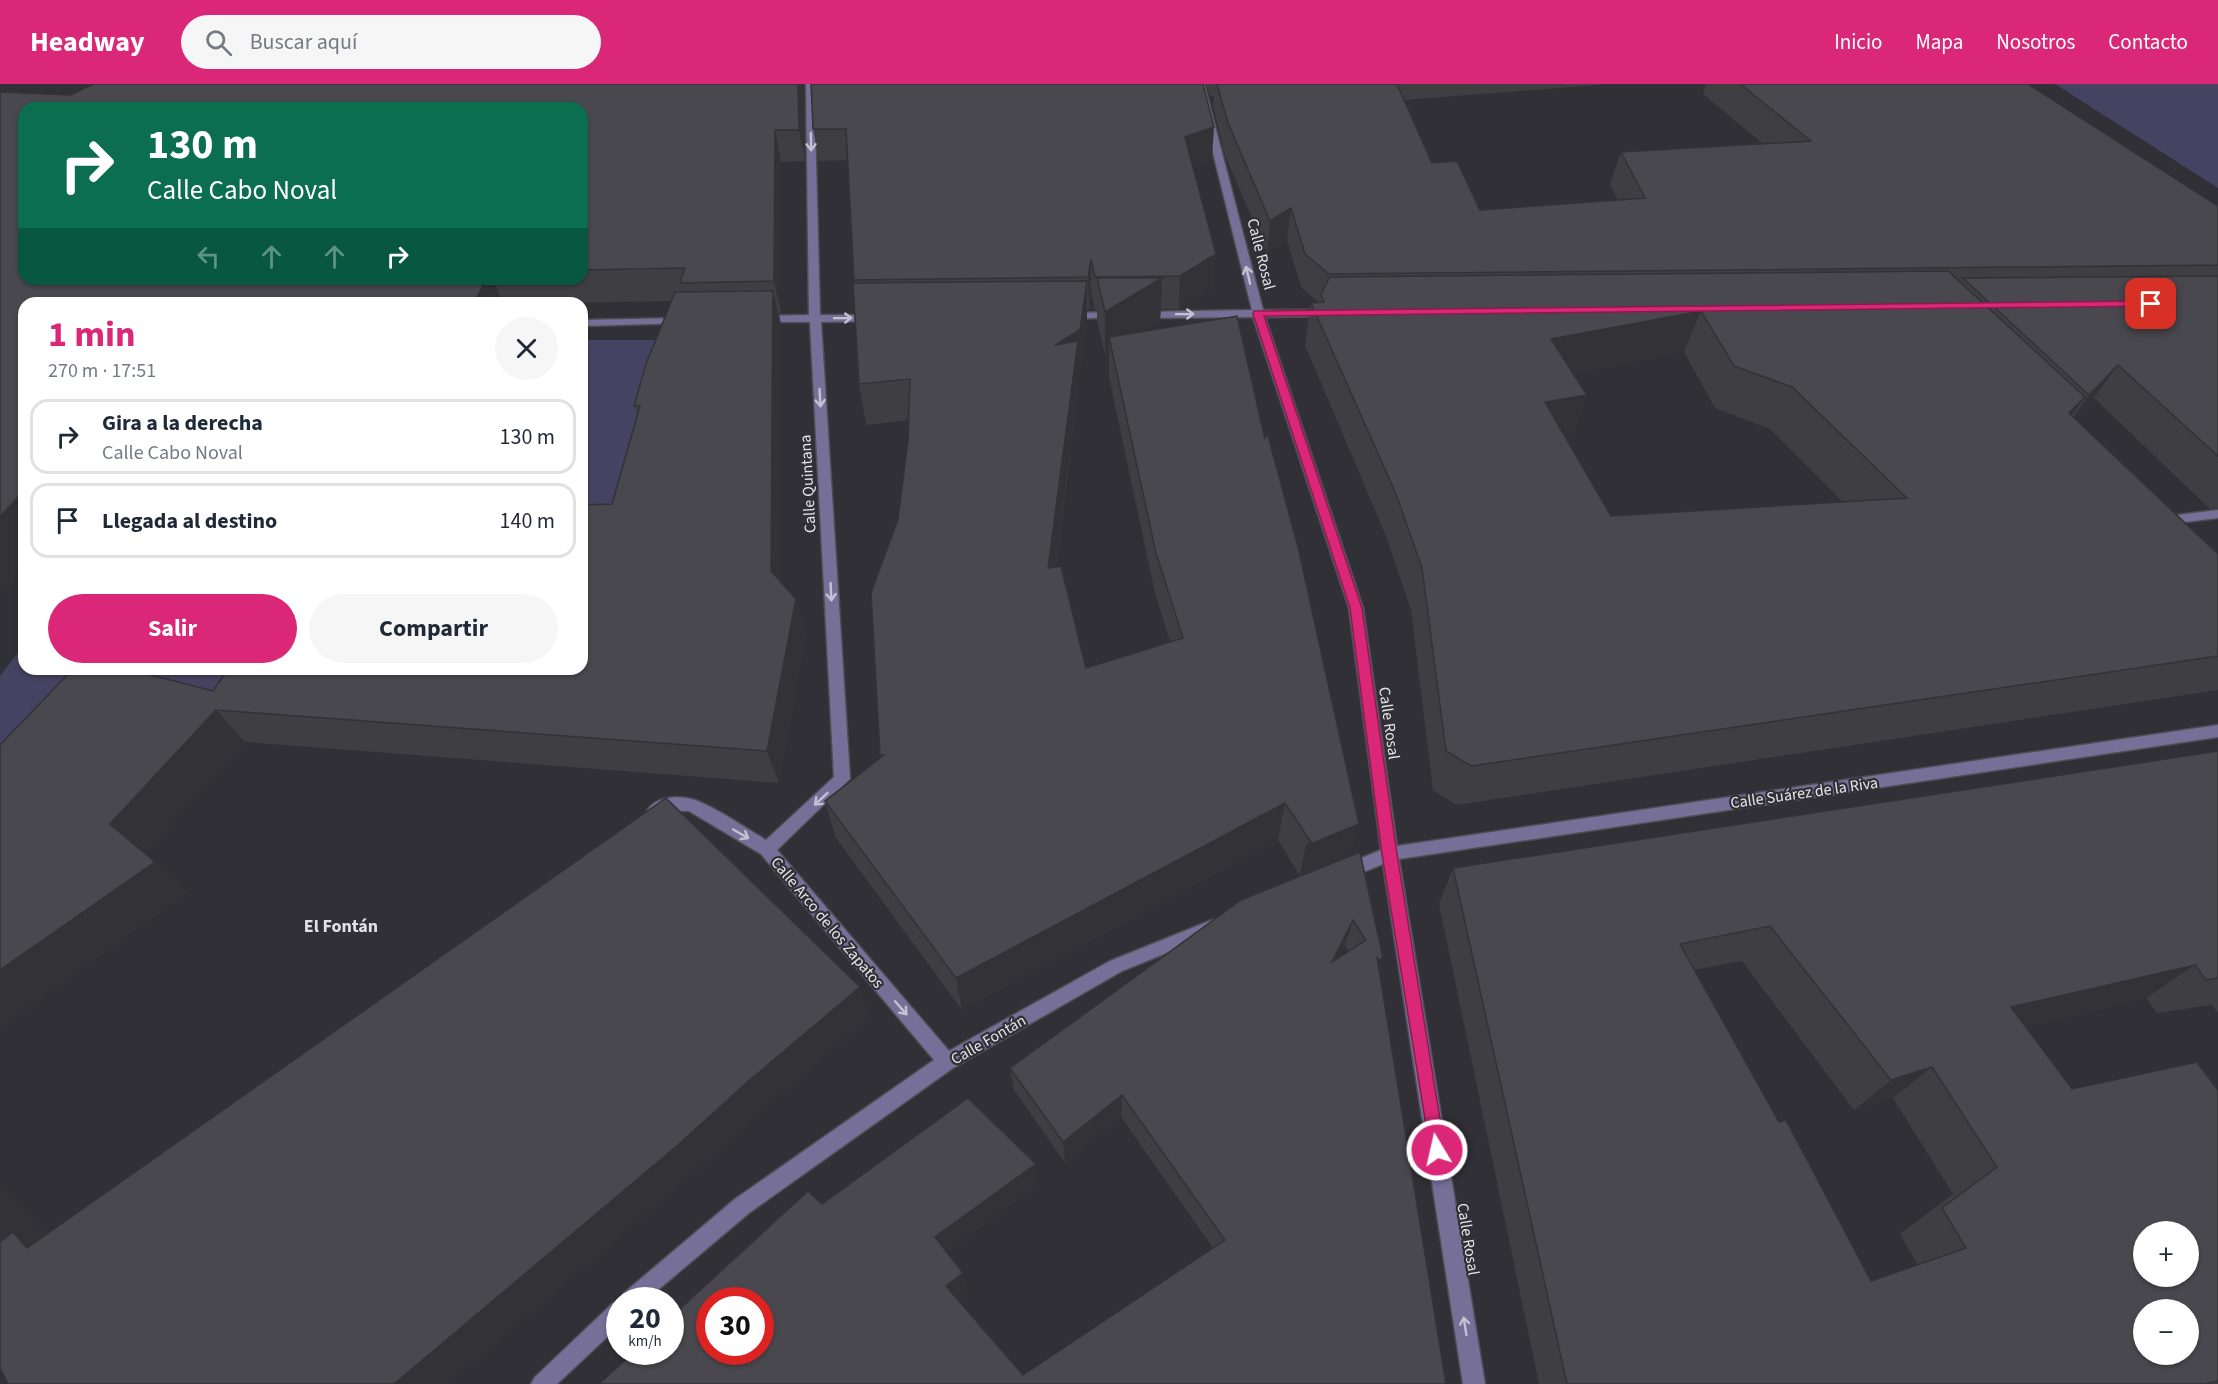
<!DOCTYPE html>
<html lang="es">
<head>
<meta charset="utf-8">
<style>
  :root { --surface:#fff; --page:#f6f6f7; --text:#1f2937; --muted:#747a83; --line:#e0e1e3; --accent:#db2777 }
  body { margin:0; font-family:"Source Sans 3",sans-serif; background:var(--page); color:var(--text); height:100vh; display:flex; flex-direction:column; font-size:22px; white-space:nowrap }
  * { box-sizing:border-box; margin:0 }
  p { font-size:20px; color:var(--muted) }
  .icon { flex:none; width:33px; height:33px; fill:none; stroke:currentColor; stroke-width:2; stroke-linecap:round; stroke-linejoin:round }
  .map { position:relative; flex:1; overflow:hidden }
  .panel { position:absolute; left:18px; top:213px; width:570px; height:378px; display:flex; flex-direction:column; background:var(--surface); border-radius:18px; box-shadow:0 2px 4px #0004 }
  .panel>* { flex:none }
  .top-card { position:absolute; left:18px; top:18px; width:570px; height:183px; border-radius:18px; box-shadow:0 2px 4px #0004; background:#0b6e4f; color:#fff; overflow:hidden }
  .controls { position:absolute; left:2133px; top:1137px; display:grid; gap:12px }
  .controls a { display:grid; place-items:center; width:66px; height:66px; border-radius:50%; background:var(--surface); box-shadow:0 2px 4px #0004; font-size:30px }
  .speed { position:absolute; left:606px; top:1203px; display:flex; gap:12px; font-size:30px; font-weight:700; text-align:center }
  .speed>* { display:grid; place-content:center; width:78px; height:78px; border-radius:50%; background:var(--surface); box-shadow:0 2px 4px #0004; line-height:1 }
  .speed small { font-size:15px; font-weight:400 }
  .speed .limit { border:9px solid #d22; background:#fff; color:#111 }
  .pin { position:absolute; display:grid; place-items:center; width:51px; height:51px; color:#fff; margin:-26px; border-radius:12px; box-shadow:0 3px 9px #0006 }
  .me { position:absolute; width:66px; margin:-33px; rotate:351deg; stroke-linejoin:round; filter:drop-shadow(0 0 4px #0008) }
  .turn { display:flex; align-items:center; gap:21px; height:126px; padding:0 30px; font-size:27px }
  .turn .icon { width:78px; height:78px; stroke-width:2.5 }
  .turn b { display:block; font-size:42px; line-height:51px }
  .lanes { display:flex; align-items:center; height:57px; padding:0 30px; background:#0003; justify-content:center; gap:30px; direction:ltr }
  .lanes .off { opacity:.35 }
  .round { display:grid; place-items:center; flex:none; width:63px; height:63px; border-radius:32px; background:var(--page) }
  .head { display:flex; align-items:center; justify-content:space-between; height:102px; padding:0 30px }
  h1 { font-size:36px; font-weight:700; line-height:45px; color:var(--accent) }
  .primary-button { display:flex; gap:12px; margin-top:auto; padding:12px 30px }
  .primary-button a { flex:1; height:69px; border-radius:36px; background:var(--accent); color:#fff; font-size:24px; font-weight:700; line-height:69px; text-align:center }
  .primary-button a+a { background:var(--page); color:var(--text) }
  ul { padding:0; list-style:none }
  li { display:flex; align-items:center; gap:18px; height:75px; margin:0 12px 9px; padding:0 18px; border:3px solid var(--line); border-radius:18px }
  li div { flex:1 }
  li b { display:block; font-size:22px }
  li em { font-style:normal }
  header { display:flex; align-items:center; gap:36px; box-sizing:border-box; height:84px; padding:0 30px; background:var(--accent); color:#fff }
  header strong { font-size:28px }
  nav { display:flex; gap:33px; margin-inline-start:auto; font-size:21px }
  .search { width:420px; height:54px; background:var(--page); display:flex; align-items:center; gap:15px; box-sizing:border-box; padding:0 21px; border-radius:33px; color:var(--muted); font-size:22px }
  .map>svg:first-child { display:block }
  .green { fill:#464261 }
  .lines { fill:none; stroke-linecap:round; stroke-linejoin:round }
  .minor-casing { stroke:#4d4d53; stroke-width:3 }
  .minor { fill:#767099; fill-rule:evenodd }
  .wall { fill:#3f3e43; fill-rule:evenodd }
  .shaded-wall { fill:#333237 }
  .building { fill:#49484e; stroke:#333237; stroke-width:1.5; fill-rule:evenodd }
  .oneway { stroke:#c4c2d1 }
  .route { fill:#db2777; stroke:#8e194d; stroke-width:1.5 }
  .labels { text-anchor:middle; stroke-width:4.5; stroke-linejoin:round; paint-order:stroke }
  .street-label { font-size:16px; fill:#e5e5e9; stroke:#303036 }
  .neighbourhood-label { font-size:18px; font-weight:bold; fill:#e1e0e8; stroke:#303036 }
</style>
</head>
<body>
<header>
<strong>Headway</strong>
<div class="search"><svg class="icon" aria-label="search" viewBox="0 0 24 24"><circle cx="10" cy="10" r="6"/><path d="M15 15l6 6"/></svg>Buscar aquí</div>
<nav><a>Inicio</a><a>Mapa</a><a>Nosotros</a><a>Contacto</a></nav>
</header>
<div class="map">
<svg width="2218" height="1300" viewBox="0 0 2218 1300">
  <rect width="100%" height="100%" fill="#303036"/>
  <g class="green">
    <polygon points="2055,0 2218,0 2218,104"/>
    <polygon points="582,256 680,256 638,388 582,463"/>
    <polygon points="24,561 24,585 276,585 0,732 0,592"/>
  </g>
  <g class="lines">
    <defs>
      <g id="minor">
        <path d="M806,0H814L820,231H874L880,234L874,237L821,238L850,695L777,766L949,967L1110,877L1212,836L1218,838L1220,843L1218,848L1122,887L953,984L749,1129L646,1216H620V1241L557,1300H531L535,1293L613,1219L620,1216H621L624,1209L735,1115L934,976L761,770L689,727H665L655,733L649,732L647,727C655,712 680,711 695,716C719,725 743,743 766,756L834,693L810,238H760L754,235L760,232L809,231Z"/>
        <polygon points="1196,0 1204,0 1263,226 1330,226 1336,229 1330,232 1265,233 1363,524 1397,762 2218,641 2218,653 1399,775 1485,1300 1463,1300 1383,780 1346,795 1340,793 1338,788 1340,783 1381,766 1349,524 1253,233 1141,234 1135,231 1141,228 1252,226"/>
        <polygon points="1117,228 1121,229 1121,233 1069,235 1063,232 1069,229"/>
        <polygon points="682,234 686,235 686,239 582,242 582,236"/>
        <polygon points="2218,426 2218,434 2161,441 2154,437 2161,433"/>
      </g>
    </defs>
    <use href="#minor" class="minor-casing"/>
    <use href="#minor" class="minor"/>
  </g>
  <g class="wall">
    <path d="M93,0H804L805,77L781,78V229H779L781,241V498L796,515L806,549L779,699L245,658L145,769L188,808L0,943L213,607L612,420L638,331L634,322L671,217L554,219H24L17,482L20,485L0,510V8L71,11ZM24,24H582V195H24Z"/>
    <path d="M811,0L1212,75L1193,82L1214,202L1179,225H1161L1160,236L1143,247L1350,772L1383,874L1379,886L1446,1300H599L822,1120L1038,1100L946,1168L963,1189L969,1206L958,1215L1023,1291L1213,1164L1121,1033L1065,1079L1014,1006L1010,984L1299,793V790L1278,756L962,926L836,754L825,717L881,674L880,671L898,435L908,357L909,336L866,341L859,300L855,199L848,76L819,77L813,45ZM1091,207L1095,226H1097V237L1105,271L1109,268V293L1155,509L1170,558L1086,584L1056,483L1079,298V287L1081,286L1087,237V226H1089ZM1345,861L1348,867L1339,873Z"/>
    <path d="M1206,0H1599L1598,1L1404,16L1432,79L1480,126L1618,116L1610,100L1621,68L1762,59L1703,10L1706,0H2028L2218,122V424L2210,425L2094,314L2074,334L2218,470V606L1456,721L1433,706L1411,526L1386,452L1305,261L1311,219L1318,218L1301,203L1287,156L1267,169L1225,71L1213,22L1214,12H1210ZM1684,268L1715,324L1770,345L1843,418L1611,432L1566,354L1572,353L1587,311L1573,290Z"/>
    <path d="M2218,667V929L2212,921L2157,929L2146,914L2025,943L2072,1005L2218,1006V1300H1539L1439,820L1453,784ZM1742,877L1854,1026L1893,1014L1953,1110L1900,1150L1918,1181L1871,1197L1779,1038L1694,886Z"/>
  </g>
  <g class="shaded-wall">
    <polygon points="798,0 804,0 805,77 799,46"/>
    <polygon points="1214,43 1212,75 1183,85 1185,53"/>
    <polygon points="775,46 781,78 781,229 774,197"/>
    <polygon points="1291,124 1287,156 1267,169 1270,137"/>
    <polygon points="1216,170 1214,202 1179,225 1180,192"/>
    <polygon points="1091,175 1091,207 1089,226 1088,193"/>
    <polygon points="1162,194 1160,236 1112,267 1109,253 1109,268 1105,271 1105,228"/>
    <polygon points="486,195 493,195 503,219 474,219"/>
    <polygon points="1087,197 1087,237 1081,286 1079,287 1079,298 1050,524 1048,484 1055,261"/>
    <polygon points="773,207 781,241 781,521 771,487"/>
    <polygon points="1701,227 1684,268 1537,297 1551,255"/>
    <polygon points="2118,281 2094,314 2065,344 2089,311"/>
    <polygon points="1587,311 1572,353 1531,360 1545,318"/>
    <polygon points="2085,313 2054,355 2069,329"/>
    <polygon points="24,406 24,474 17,482 20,485 0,510 0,433"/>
    <polygon points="796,515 806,549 779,699 767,667"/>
    <polygon points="216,626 245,658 144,770 110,740"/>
    <polygon points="1285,719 1278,756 962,926 956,894"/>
    <polygon points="1359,740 1349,777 1298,798 1306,762"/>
    <polygon points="155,778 188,808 0,943 0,886"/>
    <polygon points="1353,836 1345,861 1325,903 1332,878"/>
    <polygon points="1383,874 1374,899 1370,901 1379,876"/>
    <polygon points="2195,881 2146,914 1970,956 2011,923"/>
    <polygon points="860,903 870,934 760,1029 697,1087 449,1300 394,1300"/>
    <polygon points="1932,983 1893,1014 1854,1026 1891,996"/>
    <polygon points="1122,1011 1121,1033 1065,1079 1063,1058"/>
    <polygon points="1036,1080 1038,1100 941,1171 935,1153"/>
    <polygon points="0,1098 48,1153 0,1192"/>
    <polygon points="963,1189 969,1206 953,1218 946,1202"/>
  </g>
  <g class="building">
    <polygon points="93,0 798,0 799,46 775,46 774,197 680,199 685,184 582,186 582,24 24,24 24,195 486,195 474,219 24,219 24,406 0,433 0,8 71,11"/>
    <polygon points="811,0 1203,0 1214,43 1185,53 1216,170 1180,192 1095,193 1091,175 1088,193 854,196 846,45 813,45"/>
    <polygon points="1217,0 1397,0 1432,79 1457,77 1480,126 1645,114 1621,68 1811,57 1740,0 2028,0 2218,122 2218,181 1329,190 1305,170 1291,124 1270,137 1228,39"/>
    <path d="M1948,187L2085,313L2069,329L2218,470V572L1471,682L1446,667L1422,484L1396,410L1311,219L1324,218L1321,210L1330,193ZM1701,227L1734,282L1792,303L1907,414L1611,432L1545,318L1587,311L1551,255Z"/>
    <polygon points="2218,192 2218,372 2118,281 2089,311 1963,194"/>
    <polygon points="1097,194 1162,194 1105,228"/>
    <polygon points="1087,197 1080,246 1055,261 1078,257 1048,484 1061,482 1086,584 1183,554 1156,469 1109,253 1237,232 1265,355 1267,348 1298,463 1359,740 1306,762 1311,758 1285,719 956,894 825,717 884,671 880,671 871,509 898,435 908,357 910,295 859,300 853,199"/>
    <polygon points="773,207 771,487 796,515 767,667 216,626 110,740 155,778 0,886 0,661 73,585 128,585 213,607 228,585 582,585 582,421 612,420 640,322 634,322 646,280 675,208"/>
    <path d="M2218,667V894L2206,896L2195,881L2011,923L2072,1005L2197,978L2218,1006V1297L2205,1300H1567L1453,784ZM1770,842L1891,996L1932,983L1997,1083L1942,1124L1966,1164L1871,1197L1786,1036L1779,1038L1680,860ZM2144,1148H2188V1192H2144ZM2144,1226H2188V1270H2144Z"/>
    <polygon points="666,714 860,903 744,1001 678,1061 394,1300 8,1300 0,1284 0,1158 13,1148 27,1164"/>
    <path d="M1360,768L1383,874L1379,876L1377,873L1446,1300H599L634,1268H670V1234L808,1107L822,1120L968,1014L1036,1080L935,1153L963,1189L946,1202L1023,1291L1225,1156L1122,1011L1063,1058L1010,984L1241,816ZM1353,836L1366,856L1332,878ZM710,1216H760V1268H710Z"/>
  </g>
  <defs><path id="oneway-shaft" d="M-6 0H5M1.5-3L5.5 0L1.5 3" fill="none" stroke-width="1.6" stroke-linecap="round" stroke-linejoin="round" transform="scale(1.5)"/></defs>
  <g class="oneway">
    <use href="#oneway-shaft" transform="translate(811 58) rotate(89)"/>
    <use href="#oneway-shaft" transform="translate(1248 191) rotate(-104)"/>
    <use href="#oneway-shaft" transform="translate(1185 230) rotate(-1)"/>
    <use href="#oneway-shaft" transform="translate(843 234) rotate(-1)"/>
    <use href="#oneway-shaft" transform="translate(820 314) rotate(87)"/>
    <use href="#oneway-shaft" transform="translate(831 508) rotate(87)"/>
    <use href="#oneway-shaft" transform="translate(821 715) rotate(137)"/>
    <use href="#oneway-shaft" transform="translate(741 750) rotate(30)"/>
    <use href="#oneway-shaft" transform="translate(901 924) rotate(49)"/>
    <use href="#oneway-shaft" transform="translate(1465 1242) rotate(-99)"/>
  </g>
  <polygon class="route" points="2151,217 2155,218 2155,222 1264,232 1362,524 1397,770 1445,1066 1443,1072 1437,1075 1431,1072 1382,770 1350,524 1253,230 1254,227"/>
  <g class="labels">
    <g class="street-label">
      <text transform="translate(1262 170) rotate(76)" y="6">Calle Rosal</text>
      <text transform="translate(807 400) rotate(-93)" y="6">Calle Quintana</text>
      <text transform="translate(1390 639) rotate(82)" y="6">Calle Rosal</text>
      <text transform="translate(1804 708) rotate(-8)" y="6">Calle Suárez de la Riva</text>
      <text transform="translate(828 838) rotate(50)" y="6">Calle Arco de los Zapatos</text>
      <text transform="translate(988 955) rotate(-30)" y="6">Calle Fontán</text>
      <text transform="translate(1469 1155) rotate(81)" y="6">Calle Rosal</text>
    </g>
    <g class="neighbourhood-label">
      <text x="341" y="848">El Fontán</text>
    </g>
  </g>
</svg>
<div class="controls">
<a>+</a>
<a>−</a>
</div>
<div class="speed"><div>20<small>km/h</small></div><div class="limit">30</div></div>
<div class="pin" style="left:2151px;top:220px;background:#d93025"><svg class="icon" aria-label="arrive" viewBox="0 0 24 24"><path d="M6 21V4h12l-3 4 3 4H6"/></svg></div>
<svg class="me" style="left:1437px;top:1066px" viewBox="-20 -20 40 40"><circle r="17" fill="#db2777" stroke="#fff" stroke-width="3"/><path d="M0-11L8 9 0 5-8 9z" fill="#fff"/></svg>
<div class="top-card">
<div class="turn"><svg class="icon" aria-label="right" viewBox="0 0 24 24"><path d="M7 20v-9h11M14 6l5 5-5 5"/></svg><div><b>130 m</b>Calle Cabo Noval</div></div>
<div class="lanes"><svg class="icon off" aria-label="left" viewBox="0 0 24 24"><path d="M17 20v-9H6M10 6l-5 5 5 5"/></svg><svg class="icon off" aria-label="ahead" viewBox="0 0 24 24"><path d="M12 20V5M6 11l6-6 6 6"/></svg><svg class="icon off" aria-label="ahead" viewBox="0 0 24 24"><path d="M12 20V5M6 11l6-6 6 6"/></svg><svg class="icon" aria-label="right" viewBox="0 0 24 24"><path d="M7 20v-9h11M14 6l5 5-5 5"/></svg></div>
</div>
<section class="panel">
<div class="head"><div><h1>1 min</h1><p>270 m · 17:51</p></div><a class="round"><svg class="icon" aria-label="close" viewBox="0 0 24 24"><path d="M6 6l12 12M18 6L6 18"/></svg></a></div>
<ul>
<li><svg class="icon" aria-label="right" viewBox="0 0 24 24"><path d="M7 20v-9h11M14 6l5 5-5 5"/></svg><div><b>Gira a la derecha</b><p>Calle Cabo Noval</p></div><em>130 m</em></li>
<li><svg class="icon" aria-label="arrive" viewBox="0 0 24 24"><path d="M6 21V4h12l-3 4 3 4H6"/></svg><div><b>Llegada al destino</b></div><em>140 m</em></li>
</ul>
<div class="primary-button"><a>Salir</a><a>Compartir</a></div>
</section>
</div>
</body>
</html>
